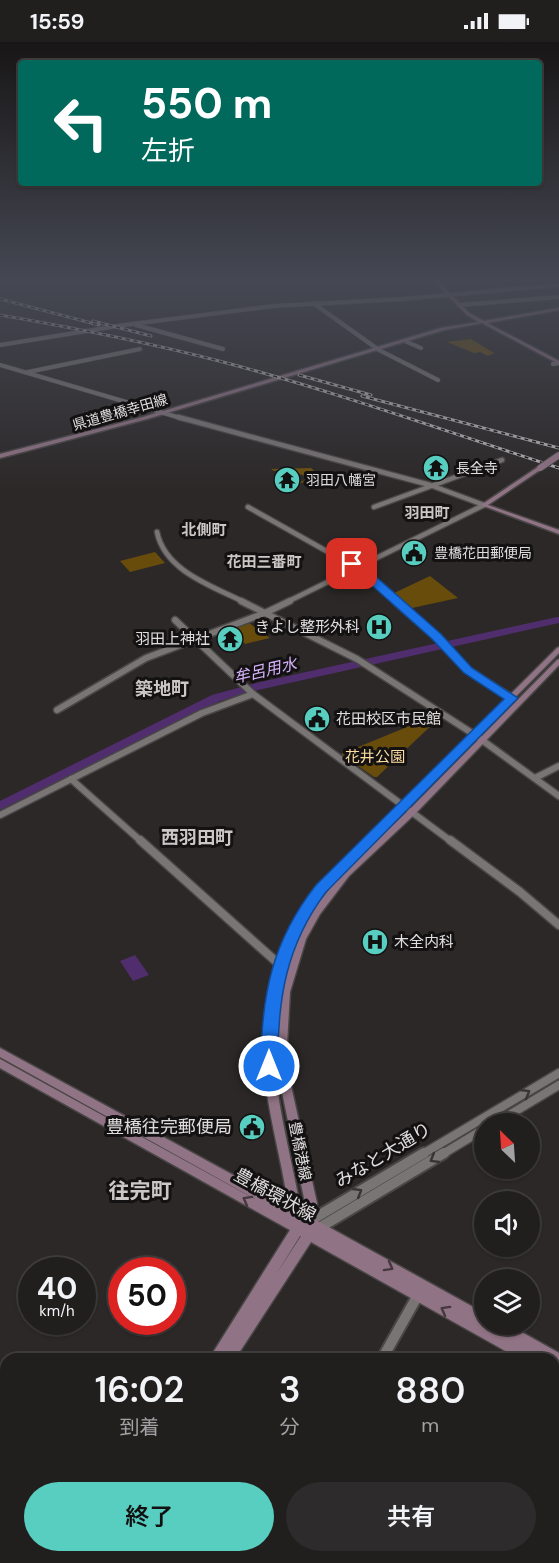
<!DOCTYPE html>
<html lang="ja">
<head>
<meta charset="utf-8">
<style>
  :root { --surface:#211e1e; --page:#2d2b2b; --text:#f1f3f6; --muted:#a2a2a4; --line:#3e3c3c; --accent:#58cec0 }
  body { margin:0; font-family:"DM Sans","Noto Sans JP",sans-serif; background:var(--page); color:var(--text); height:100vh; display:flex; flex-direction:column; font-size:22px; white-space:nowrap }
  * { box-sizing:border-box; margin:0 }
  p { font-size:20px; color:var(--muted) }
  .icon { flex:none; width:33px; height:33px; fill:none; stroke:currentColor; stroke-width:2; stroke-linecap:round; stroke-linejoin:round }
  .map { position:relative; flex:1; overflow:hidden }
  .side { position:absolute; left:0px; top:1311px; width:560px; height:210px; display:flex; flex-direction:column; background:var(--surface); border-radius:18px 18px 0 0; box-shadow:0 2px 4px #0004,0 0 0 2px var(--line) }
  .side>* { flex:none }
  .banner { position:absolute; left:18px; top:18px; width:524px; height:126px; border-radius:6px; box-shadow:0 2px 4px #0004,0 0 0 2px var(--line); background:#00695c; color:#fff; overflow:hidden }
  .needle { width:39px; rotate:335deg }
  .buttons { position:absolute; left:474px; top:1071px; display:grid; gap:12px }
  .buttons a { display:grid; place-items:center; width:66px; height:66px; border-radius:50%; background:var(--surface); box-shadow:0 2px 4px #0004,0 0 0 2px var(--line); font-size:30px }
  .speed { position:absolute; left:18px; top:1215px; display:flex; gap:12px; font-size:30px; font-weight:700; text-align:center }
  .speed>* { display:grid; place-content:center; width:78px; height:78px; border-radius:50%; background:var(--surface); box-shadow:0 2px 4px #0004,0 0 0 2px var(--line); line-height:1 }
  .speed small { font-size:15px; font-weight:400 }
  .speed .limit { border:9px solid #d22; background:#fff; color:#111 }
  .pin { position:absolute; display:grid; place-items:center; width:51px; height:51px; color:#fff; margin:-26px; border-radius:12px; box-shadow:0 3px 9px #0006 }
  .me { position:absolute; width:66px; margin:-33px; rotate:0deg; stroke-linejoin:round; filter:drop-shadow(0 0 4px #0008) }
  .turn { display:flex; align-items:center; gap:21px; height:126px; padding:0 24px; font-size:27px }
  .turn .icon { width:78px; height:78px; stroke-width:2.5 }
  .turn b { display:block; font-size:42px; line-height:51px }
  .eta { display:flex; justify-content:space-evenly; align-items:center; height:102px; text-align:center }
  .eta b { font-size:36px; font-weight:600; line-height:42px }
  .button { display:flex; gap:12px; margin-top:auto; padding:12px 24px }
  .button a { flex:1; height:69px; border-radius:36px; background:var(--accent); color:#111; font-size:24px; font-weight:600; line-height:69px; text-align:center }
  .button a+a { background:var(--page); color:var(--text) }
  .status { display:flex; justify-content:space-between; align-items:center; height:42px; padding:0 30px; background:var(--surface); direction:ltr }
  .status svg { height:16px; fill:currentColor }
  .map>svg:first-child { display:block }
  .green { fill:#684c0b }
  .forest { fill:#6d500c }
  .water { fill:#502d6d }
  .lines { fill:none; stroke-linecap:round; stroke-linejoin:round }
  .river { fill:#502d6d; fill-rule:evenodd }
  .tertiary-far4-casing { stroke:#494646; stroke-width:5 }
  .tertiary-far3-casing { stroke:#494646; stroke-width:7 }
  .tertiary-far2-casing { stroke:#494646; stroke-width:9 }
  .tertiary-far1-casing { stroke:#494646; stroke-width:11 }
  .tertiary-casing { stroke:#494646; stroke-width:14 }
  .secondary-casing { stroke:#494646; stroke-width:3 }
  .tertiary-far4 { stroke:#7a7575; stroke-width:4 }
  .tertiary-far3 { stroke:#7a7575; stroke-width:4.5 }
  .tertiary-far2 { stroke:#7a7575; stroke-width:6 }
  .tertiary-far1 { stroke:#7a7575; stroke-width:8 }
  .tertiary { stroke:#7a7575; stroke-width:10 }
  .secondary { fill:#907384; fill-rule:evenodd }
  .rail-casing { stroke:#b5b2b3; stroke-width:3 }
  .rail { stroke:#131111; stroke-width:1.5; stroke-dasharray:4; stroke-linecap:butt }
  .secondary-bridge-casing { stroke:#494646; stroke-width:8; stroke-linecap:butt }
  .secondary-bridge { stroke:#907384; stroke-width:6 }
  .oneway { stroke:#373434 }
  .oneway2 { stroke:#45383f }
  .route { fill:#1a73e8; stroke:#114b97; stroke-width:1.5 }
  .labels { text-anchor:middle; stroke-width:6; stroke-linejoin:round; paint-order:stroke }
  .far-street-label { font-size:14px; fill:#e0ddde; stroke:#131111 }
  .far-poi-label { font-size:14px; fill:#e0ddde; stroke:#131111; text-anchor:start }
  .far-quarter-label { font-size:15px; font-weight:bold; fill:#ccc7c7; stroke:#131111 }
  .poi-label { font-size:15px; fill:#e0ddde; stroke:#131111; text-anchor:end }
  .park-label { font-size:15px; fill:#fcdca0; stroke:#131111 }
  .street-label { font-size:15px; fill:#e0ddde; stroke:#131111 }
  .water-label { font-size:16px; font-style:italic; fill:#d7b2fe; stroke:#131111 }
  .quarter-label { font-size:18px; font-weight:bold; fill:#ccc7c7; stroke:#131111 }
  .near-poi-label { font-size:18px; fill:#e0ddde; stroke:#131111; text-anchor:end }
  .near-street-label { font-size:18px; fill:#e0ddde; stroke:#131111 }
  .near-quarter-label { font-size:21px; font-weight:bold; fill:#ccc7c7; stroke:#131111 }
</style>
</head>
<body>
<div class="status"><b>15:59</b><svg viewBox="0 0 49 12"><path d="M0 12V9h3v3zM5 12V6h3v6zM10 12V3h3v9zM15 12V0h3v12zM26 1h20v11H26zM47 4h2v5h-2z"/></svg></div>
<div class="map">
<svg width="559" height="1521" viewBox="0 0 559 1521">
  <rect width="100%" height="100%" fill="#2c2828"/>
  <g class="green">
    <polygon points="471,297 494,311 488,314 480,310 474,311 447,300"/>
    <polygon points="155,510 165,521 130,530 120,519"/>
    <polygon points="430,534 458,556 412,566 394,551"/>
    <polygon points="249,581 270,596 245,602 231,587"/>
    <polygon points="434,674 437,678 377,735 374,735 341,712"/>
  </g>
  <path class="forest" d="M311,426L321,435L285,446L281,443L295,442L310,436C300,432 285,427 274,429L271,427Z"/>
  <polygon class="water" points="135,913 149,933 133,939 120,919"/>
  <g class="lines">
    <polygon class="river" points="557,575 559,575 559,581 258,648 220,659 0,768 0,759 212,653 256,641"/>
    <defs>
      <g id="tertiary-far4">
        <polyline points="313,261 379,308 438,338"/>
        <polyline points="459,263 559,255"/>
        <polyline points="136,283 223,307"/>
        <polyline points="407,300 421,306"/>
        <polyline points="0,303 124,283 274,264 402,257 559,243"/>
        <polyline points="553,322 559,321"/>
        <polyline points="0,323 184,377"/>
        <polyline points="28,330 140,307"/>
      </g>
      <g id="tertiary-far3">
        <polyline points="178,375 430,443 484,463"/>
        <polyline points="248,465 362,529 397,560"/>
        <polyline points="374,465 502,418"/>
        <path d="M157,490C165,529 212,544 244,560"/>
        <polyline points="287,560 484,463"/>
      </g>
      <g id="tertiary-far2">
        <polyline points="241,559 357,617 475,693 559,754"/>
        <polyline points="395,559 436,595 468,628 512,656"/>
        <polyline points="175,578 253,652 452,800"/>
        <polyline points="57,668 146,616 265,571 290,559"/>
        <polyline points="535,736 559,724"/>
        <polyline points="71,737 142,800"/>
        <polyline points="0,773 202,671 253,652"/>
      </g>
      <g id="tertiary-far1">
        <polyline points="140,798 280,923"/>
        <polyline points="450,798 520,850 559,883"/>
        <polyline points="494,1082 559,1043"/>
        <polyline points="421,1113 559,1031"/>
        <polyline points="441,1113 484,1087"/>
      </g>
      <g id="tertiary">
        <polyline points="308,1180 424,1111"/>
        <polyline points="319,1186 444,1111"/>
        <polyline points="382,1317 418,1253"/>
        <polyline points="0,1336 6,1341"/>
        <polyline points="554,1507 559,1496"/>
        <polyline points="270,1521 273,1515"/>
        <polyline points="546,1521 549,1515"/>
      </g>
      <g id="secondary">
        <polygon points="431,236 435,236 469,271 484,279 559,266 559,268 487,281 559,319 559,322 482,281 444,288 147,377 0,416 0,412 143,375 441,286 479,280 467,273"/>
        <polygon points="538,425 543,426 488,463 559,488 559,492 481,463"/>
        <path d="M559,605V611L324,848C288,901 268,961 275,1026C279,1074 293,1122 301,1170L304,1172L305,1161L276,1021L280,950L296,897L313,868L343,830L409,768L557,618L559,617V623L415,772L349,834L320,872L306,897L290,950L286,1021L317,1161L316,1178L484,1271L485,1282L484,1283L489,1286L488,1282H507L559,1311V1338L554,1336V1317H545L538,1313L539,1317H520L311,1200L235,1317H209L290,1188L0,1026V1017L282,1172L0,1015V1006L288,1163C282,1117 267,1071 264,1024C259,956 280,899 318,844L557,606ZM300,1194H301L275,1234Z"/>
        <polygon points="75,1515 105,1515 103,1521 73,1521"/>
      </g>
    </defs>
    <use href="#tertiary-far4" class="tertiary-far4-casing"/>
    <use href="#tertiary-far3" class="tertiary-far3-casing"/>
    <use href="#tertiary-far2" class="tertiary-far2-casing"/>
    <use href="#tertiary-far1" class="tertiary-far1-casing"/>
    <use href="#tertiary" class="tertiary-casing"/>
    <use href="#secondary" class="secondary-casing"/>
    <use href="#tertiary-far4" class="tertiary-far4"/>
    <use href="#tertiary-far3" class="tertiary-far3"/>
    <use href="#tertiary-far2" class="tertiary-far2"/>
    <use href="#tertiary-far1" class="tertiary-far1"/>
    <use href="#tertiary" class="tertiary"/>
    <use href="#secondary" class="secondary"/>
    <defs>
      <g id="rail">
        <polyline points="0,257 99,283"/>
        <path d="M0,273C75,286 150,301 223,320C337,350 448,390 559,426"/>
        <polyline points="93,279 151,294"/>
        <polyline points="299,333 371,353"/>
        <polyline points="362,354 559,406"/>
      </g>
    </defs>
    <use href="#rail" class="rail-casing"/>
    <use href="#rail" class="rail"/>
    <defs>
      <polyline id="secondary-bridge" points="540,426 559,413"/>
    </defs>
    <use href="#secondary-bridge" class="secondary-bridge-casing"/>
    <use href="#secondary-bridge" class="secondary-bridge"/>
  </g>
  <defs><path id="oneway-chevron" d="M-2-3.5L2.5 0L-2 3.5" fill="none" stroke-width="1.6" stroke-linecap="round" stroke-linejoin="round" transform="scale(1.5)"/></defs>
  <g class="oneway">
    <use href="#oneway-chevron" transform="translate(526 1051) rotate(-31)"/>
    <use href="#oneway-chevron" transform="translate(434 1117) rotate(149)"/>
    <use href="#oneway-chevron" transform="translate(358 1150) rotate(-31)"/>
  </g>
  <g class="oneway2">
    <use href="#oneway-chevron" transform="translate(247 1158) rotate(-151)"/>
    <use href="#oneway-chevron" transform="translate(389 1225) rotate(29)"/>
    <use href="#oneway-chevron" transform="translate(445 1268) rotate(-151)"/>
  </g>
  <linearGradient id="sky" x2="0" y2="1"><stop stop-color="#181616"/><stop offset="0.53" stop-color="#454853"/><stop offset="1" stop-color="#454853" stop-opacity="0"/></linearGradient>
  <rect width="559" height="449" fill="url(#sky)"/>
  <path class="route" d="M352,519L366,526L441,592L472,626L518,656L326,850C286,903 277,959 278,1024L275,1029L269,1031L263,1029L261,1024C261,954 272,899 316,843L504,657L464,631L432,597L358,531L346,522Z"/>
  <defs>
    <symbol id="temple-disc" viewBox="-11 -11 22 22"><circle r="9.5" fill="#58cec0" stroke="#131111"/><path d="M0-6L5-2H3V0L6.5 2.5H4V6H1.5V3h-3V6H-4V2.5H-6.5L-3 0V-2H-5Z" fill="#111"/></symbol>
    <symbol id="civic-disc" viewBox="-11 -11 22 22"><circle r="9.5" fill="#58cec0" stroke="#131111"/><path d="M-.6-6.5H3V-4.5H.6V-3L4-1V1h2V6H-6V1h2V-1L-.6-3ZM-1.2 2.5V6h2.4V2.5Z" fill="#111"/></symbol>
    <symbol id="hospital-disc" viewBox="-11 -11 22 22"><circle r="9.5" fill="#58cec0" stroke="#131111"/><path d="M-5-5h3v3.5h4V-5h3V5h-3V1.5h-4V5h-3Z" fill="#111"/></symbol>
  </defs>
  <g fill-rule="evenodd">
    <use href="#temple-disc" x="421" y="411" width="30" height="30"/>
    <use href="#temple-disc" x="272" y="423" width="30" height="30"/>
    <use href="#civic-disc" x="399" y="496" width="30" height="30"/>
    <use href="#hospital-disc" x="364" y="570" width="30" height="30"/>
    <use href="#temple-disc" x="215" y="582" width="30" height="30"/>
    <use href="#civic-disc" x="302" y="662" width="30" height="30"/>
    <use href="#hospital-disc" x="360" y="885" width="30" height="30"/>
    <use href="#civic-disc" x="237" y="1070" width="30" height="30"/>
  </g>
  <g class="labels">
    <g class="far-street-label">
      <text transform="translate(120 370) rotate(-16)" y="5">県道豊橋幸田線</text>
    </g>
    <g class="far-poi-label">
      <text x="456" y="431">長全寺</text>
      <text x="306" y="443">羽田八幡宮</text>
      <text x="434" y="516">豊橋花田郵便局</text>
    </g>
    <g class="far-quarter-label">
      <text x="427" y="476">羽田町</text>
      <text x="204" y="493">北側町</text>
      <text x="264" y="525">花田三番町</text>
    </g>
    <g class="poi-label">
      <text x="360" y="590">きよし整形外科</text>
      <text x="210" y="602">羽田上神社</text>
      <text x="336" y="682" text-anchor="start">花田校区市民館</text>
      <text x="394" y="905" text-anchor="start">木全内科</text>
    </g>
    <g class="park-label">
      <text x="375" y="720">花井公園</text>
    </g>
    <g class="street-label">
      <text transform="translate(300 1109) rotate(79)" y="5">豊橋港線</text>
    </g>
    <g class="water-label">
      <text transform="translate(265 628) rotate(-13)" y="6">牟呂用水</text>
    </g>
    <g class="quarter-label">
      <text x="162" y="653">築地町</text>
      <text x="197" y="802">西羽田町</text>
    </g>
    <g class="near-poi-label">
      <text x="232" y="1091">豊橋往完郵便局</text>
    </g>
    <g class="near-street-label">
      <text transform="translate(383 1113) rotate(-31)" y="6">みなと大通り</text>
      <text transform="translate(275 1153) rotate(29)" y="6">豊橋環状線</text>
    </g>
    <g class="near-quarter-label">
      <text x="140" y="1156">往完町</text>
    </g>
  </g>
</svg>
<div class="buttons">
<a><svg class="needle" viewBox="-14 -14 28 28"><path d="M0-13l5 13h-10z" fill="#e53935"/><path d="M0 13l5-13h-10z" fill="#a2a2a4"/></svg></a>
<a><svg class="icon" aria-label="sound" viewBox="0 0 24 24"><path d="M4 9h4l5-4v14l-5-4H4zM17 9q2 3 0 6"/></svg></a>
<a><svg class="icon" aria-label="layers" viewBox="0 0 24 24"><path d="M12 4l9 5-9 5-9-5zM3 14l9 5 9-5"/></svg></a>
</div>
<div class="speed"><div>40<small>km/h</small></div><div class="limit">50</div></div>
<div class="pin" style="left:352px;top:522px;background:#d93025"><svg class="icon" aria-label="arrive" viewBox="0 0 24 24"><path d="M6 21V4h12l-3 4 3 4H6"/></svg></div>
<svg class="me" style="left:269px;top:1024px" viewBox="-20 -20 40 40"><circle r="17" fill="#1a73e8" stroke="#fff" stroke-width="3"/><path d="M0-11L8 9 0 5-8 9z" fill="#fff"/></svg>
<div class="banner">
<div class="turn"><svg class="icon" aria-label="left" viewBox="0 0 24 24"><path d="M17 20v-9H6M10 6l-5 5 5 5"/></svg><div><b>550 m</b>左折</div></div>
</div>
<section class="side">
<div class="eta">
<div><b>16:02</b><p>到着</p></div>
<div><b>3</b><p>分</p></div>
<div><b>880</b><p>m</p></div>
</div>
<div class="button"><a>終了</a><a>共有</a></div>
</section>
</div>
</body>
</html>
